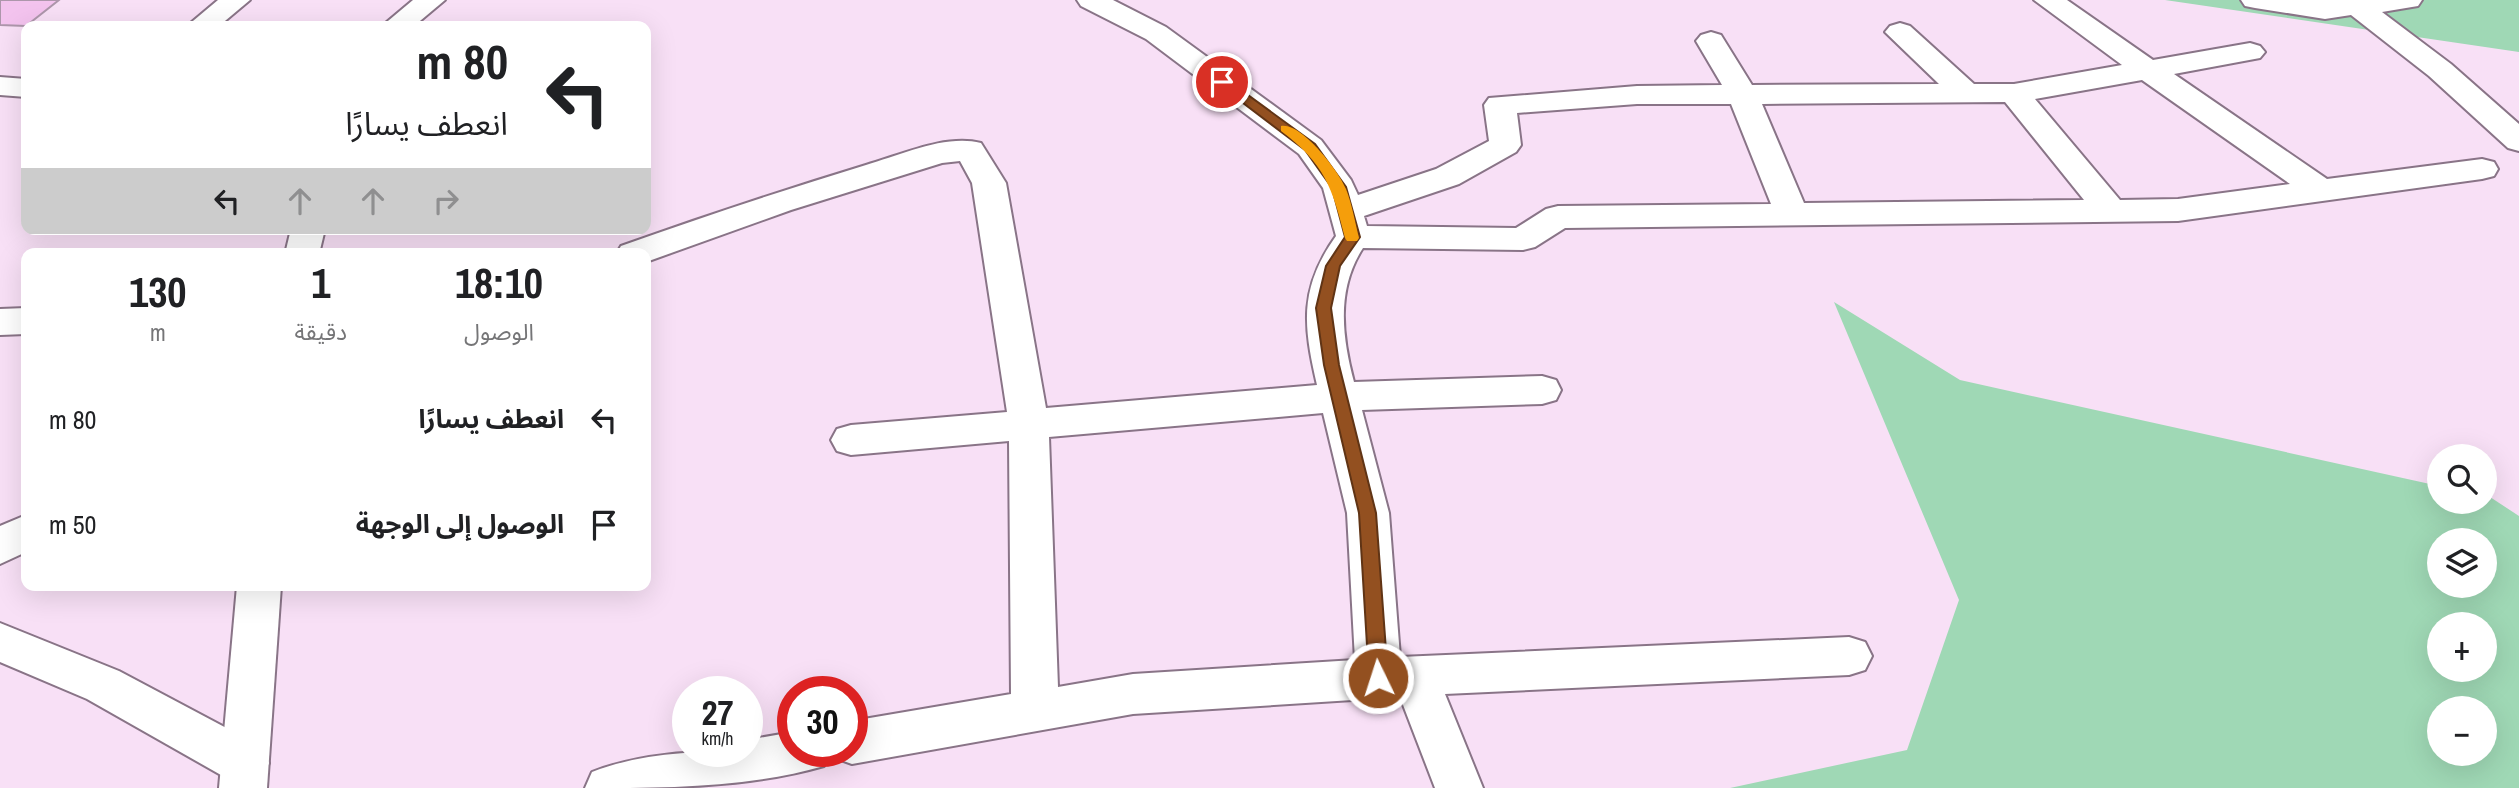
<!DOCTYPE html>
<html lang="ar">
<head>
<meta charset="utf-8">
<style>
  :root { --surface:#fff; --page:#f2f2f2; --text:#202124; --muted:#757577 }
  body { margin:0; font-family:"Archivo Narrow","Noto Sans Arabic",sans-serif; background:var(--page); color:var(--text); direction:rtl; height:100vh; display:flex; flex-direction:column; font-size:26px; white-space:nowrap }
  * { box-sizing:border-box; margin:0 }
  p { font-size:23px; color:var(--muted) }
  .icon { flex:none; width:38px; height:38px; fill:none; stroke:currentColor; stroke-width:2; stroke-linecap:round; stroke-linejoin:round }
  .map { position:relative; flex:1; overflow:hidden; direction:ltr }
  .panel { position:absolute; left:21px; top:248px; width:630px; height:343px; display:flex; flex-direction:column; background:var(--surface); border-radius:14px; box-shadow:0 7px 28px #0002; direction:rtl }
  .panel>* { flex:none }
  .guide { position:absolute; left:21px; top:21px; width:630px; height:214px; border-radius:14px; box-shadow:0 7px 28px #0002; direction:rtl; background:#fff; color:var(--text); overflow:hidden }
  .tools { position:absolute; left:2427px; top:444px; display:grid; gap:14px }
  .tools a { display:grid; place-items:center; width:70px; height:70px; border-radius:50%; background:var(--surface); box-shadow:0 7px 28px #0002; font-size:35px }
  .speed { position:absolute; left:672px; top:676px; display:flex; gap:14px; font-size:35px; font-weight:700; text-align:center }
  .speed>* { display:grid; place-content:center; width:91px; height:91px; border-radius:50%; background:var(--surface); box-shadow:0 7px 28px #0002; line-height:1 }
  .speed small { font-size:18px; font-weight:400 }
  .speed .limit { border:10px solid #d22; background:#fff; color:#111 }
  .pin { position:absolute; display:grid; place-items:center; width:60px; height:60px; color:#fff; margin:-30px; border:4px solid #fff; border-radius:50%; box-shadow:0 2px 7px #0007 }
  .me { position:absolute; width:77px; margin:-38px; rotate:356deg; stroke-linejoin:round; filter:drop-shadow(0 0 5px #0008) }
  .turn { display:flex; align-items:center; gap:24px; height:147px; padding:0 28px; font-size:32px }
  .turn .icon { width:91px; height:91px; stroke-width:2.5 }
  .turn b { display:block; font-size:49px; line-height:60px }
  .lanes { display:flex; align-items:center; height:66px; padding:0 28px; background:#0003; justify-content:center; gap:35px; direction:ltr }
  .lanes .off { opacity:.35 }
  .eta { display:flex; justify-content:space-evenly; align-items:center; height:119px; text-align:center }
  .eta b { font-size:42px; font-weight:800; line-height:49px }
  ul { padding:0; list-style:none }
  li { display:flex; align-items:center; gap:21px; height:105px; padding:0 28px }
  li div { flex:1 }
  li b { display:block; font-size:26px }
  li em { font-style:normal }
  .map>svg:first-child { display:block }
  .green { fill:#9fd8b5; fill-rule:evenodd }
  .building { fill:#f3c3ee; stroke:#ad96ab; stroke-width:2 }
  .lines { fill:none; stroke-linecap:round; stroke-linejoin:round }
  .street-casing { stroke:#897487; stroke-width:4 }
  .secondary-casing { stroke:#897487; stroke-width:4 }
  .street { fill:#fff; fill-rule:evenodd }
  .secondary { fill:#fff; fill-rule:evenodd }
  .route { fill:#935020; stroke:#603415; stroke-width:2 }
  .slow { fill:#f59e0b }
</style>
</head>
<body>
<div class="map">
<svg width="2519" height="788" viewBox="0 0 2519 788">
  <rect width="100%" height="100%" fill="#f8e0f6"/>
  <g class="green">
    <polygon points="2165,0 2519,0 2519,52"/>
    <path d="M1834,302L1960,380L2439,486L2440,502H2485V496L2490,497L2519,516V788H1730L1907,750L1959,600ZM2440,541H2485V586H2440ZM2440,625H2485V670H2440ZM2440,709H2485V754H2440Z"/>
  </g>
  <polygon class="building" points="0,0 59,0 26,26 0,25"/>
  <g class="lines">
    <defs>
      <g id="street">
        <polygon points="218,0 250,0 219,26 187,26"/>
        <polygon points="413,0 445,0 414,26 382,26"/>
        <path d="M1077,0H1113L1166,27L1321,140L1351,180L1358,195L1436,169L1489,141L1484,105L1489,98L1637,86L1722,85L1696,41L1701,35L1711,32L1721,35L1752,85L1939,84L1885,32L1890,26L1900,23L1910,26L1974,84H2014L2122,65L2034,0H2067L2153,60L2250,43L2260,46L2265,52L2260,58L2174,74L2327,179L2482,159L2494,162L2498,169L2494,176L2482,179L2178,221L1565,228L1535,247L1523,250L1363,248C1336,289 1342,337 1354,382L1542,376L1556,380L1561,390L1556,400L1542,404L1362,410L1389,513L1400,657L1849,637L1865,642L1872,656L1865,670L1849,675L1445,694L1483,788H1435L1400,697L1133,714L852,764L835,758L832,751H852V721L1011,694L1009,441L851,455L837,451L831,440L837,429L851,425L1007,412L972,183L960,161L942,163L791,210L646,262V254H616L621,246C702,217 784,190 866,165C901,155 945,134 981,143L1006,183L1046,408L1317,385C1303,325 1299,288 1336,236L1323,188L1299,154L1146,39L1081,6ZM2142,80L2290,184L2178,199L2120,200L2035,99ZM2005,102L2084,200L1804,203L1762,104ZM1637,104H1731L1771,204L1558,206L1546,209L1516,228L1367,226L1364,216L1459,184L1516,152L1521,145L1517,113ZM1323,413L1347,513L1355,660L1133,674L1058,687L1049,437Z"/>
        <polygon points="2241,0 2422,0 2418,6 2382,12 2451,64 2519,124 2519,151 2508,148 2429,76 2351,15 2325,19 2255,8 2245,6"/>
        <polygon points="26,308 26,334 0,335 0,309"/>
        <polygon points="26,515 26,552 0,564 0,526"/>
        <polygon points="0,623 119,671 262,747 269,763 262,779 245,785 228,779 87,699 0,662"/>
        <path d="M793,732V751H831L824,766C748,788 664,788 585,788L592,772C641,753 695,751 747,751V740Z"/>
      </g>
      <g id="secondary">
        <polygon points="0,77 26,79 26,97 0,95"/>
        <polygon points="291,229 325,229 319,254 285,254"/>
        <polygon points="237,586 281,586 267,788 219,788"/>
      </g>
    </defs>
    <use href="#street" class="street-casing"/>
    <use href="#secondary" class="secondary-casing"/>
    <use href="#street" class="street"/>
    <use href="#secondary" class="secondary"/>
  </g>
  <polygon class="route" points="1218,79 1226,79 1315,144 1346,187 1360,237 1340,266 1331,308 1339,365 1376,513 1388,678 1385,684 1372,684 1369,678 1359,513 1324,365 1316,308 1326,266 1345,237 1332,188 1305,150 1218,84"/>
  <path class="slow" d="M1281,126C1301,122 1339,171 1346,189C1352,204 1355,222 1359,238L1357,241H1347L1345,238C1332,187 1325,164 1281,131Z"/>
</svg>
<div class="tools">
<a><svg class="icon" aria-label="search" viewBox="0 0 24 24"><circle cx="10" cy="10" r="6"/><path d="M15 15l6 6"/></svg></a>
<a><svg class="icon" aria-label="layers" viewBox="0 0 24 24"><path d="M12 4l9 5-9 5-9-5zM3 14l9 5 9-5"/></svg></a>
<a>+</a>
<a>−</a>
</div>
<div class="speed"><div>27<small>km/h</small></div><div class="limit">30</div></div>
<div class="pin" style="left:1222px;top:82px;background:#d93025"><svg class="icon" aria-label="arrive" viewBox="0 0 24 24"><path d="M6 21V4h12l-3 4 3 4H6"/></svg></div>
<svg class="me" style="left:1378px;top:678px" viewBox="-20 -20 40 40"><circle r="17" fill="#935020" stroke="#fff" stroke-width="3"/><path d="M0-11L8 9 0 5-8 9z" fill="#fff"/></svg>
<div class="guide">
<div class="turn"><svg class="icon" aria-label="left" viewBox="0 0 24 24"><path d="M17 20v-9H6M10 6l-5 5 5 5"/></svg><div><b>80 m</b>انعطف يسارًا</div></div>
<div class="lanes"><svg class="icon" aria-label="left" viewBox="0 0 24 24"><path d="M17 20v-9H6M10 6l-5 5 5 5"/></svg><svg class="icon off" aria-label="ahead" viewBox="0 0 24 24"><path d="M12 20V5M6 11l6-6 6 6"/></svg><svg class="icon off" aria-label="ahead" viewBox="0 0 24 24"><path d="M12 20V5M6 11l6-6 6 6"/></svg><svg class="icon off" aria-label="right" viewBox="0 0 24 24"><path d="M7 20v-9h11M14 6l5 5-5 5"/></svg></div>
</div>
<section class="panel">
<div class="eta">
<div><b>18:10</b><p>الوصول</p></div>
<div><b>1</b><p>دقيقة</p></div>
<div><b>130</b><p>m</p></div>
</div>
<ul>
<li><svg class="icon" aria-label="left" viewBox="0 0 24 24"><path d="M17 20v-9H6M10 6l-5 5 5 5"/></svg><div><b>انعطف يسارًا</b></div><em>80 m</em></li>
<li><svg class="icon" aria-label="arrive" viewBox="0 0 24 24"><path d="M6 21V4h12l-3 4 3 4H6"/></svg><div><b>الوصول إلى الوجهة</b></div><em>50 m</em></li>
</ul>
</section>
</div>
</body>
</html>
